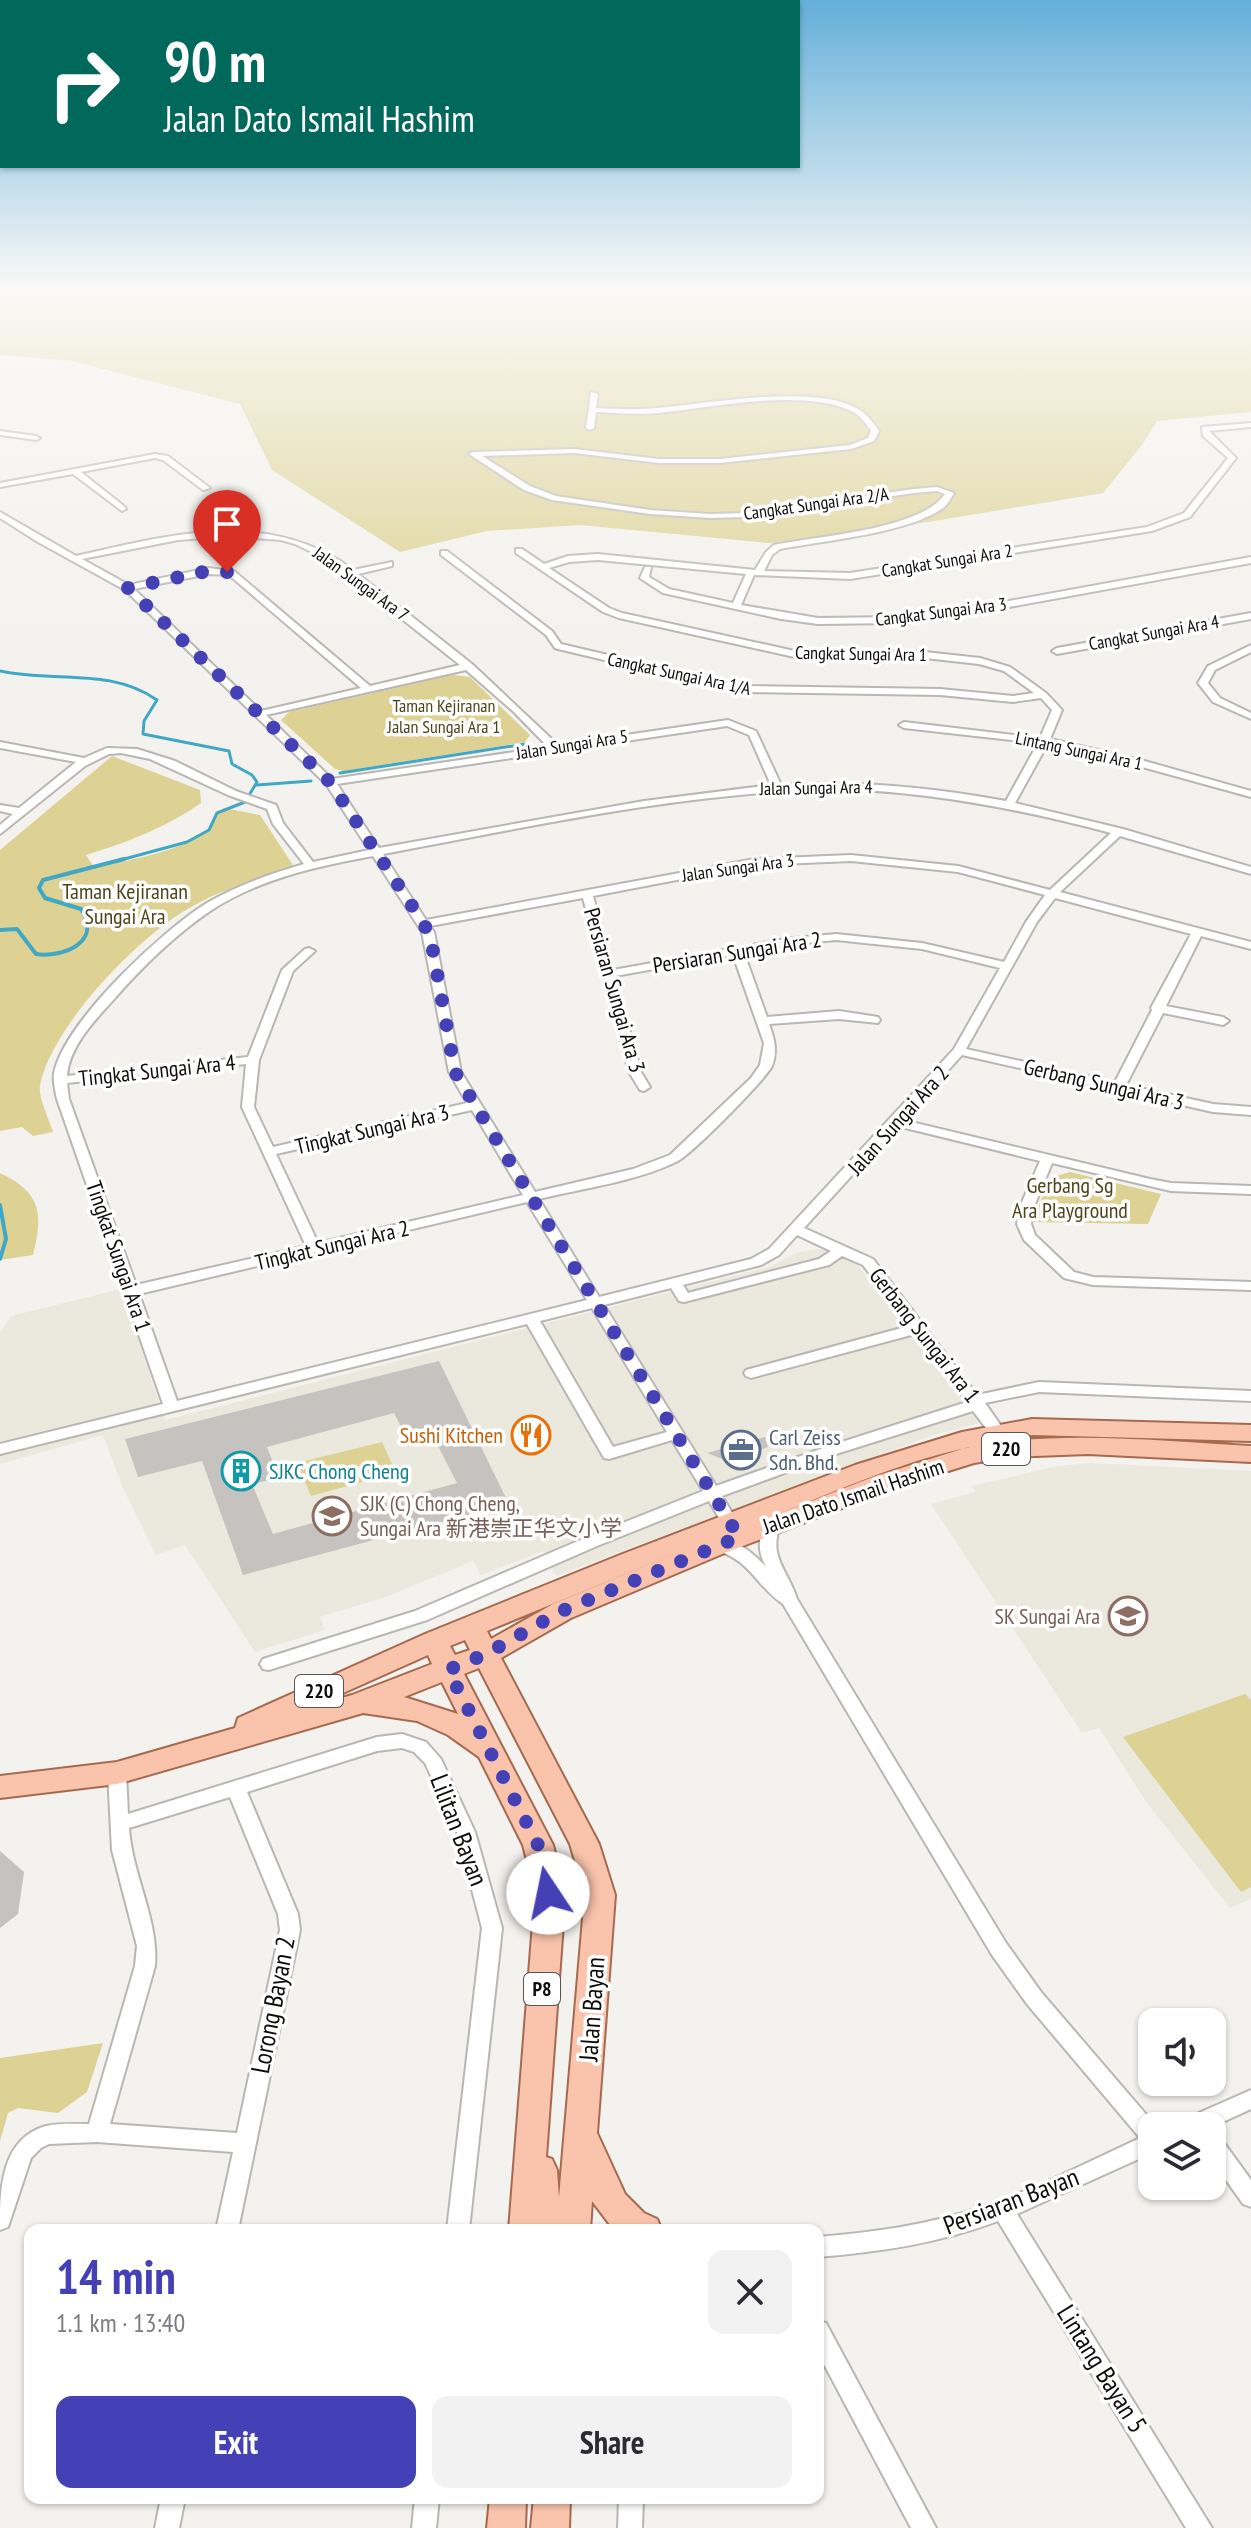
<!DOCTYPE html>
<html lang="en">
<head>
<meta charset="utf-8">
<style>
  :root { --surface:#fff; --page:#f2f2f3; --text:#2b2b33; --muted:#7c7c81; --accent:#4441b7 }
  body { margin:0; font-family:"PT Sans Narrow","Noto Sans SC",sans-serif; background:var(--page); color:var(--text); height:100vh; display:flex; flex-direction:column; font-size:30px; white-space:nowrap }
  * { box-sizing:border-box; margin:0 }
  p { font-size:26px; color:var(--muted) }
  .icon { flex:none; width:44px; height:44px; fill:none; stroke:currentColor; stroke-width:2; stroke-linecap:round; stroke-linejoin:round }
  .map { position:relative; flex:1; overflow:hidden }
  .details { position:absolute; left:24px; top:2224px; width:800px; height:280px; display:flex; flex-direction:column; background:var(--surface); border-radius:16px; box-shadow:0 2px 6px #0004 }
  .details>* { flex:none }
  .banner { position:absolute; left:0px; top:0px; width:800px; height:168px; box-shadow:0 2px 6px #0004; background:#00695c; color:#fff; overflow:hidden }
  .controls { position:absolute; left:1138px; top:2008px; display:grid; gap:16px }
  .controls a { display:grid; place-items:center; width:88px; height:88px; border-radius:16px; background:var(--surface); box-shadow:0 2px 6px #0004; font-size:40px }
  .pin { position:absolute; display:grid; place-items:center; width:68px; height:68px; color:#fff; margin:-82px -34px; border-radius:50% 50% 50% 0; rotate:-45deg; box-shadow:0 0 8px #0007 }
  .pin .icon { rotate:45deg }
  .me { position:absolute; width:88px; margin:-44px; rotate:349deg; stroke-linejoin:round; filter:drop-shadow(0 0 6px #0008) }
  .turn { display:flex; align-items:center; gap:28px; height:168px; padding:0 32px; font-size:36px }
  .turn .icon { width:104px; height:104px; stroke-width:2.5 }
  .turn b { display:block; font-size:56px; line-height:68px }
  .round { display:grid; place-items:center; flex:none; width:84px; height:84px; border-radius:16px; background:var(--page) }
  .head { display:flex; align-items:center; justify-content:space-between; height:136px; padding:0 32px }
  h1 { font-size:48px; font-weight:800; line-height:60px; color:var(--accent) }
  .primary-button { display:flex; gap:16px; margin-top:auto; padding:16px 32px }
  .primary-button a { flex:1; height:92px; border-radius:16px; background:var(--accent); color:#fff; font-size:32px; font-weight:800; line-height:92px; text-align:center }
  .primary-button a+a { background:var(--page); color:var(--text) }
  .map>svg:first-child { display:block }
  .built { fill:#ebe9dd }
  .green { fill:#ddd294 }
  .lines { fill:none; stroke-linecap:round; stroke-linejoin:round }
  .stream-far1 { stroke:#40a8c5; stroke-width:3 }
  .stream { stroke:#40a8c5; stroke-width:4 }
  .building { fill:#c6c2bf; fill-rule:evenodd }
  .street-casing { stroke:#b8b7b3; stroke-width:4 }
  .primary-casing { stroke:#a56a4f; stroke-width:4 }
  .street { fill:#fff; fill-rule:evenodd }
  .primary { fill:#fac4ac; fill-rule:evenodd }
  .route { stroke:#4441b7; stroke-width:14; stroke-dasharray:0 25.2 }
  .labels { text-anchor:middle; stroke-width:7; stroke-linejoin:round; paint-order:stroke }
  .far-street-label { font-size:18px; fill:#0d0c0b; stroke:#fff }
  .far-park-label { font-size:18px; fill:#4d4518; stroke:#fff }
  .shield { fill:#fff; stroke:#565554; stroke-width:2 }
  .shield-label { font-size:20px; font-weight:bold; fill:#0d0c0b }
  .park-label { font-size:22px; fill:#4d4518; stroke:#fff }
  .street-label { font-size:22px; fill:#0d0c0b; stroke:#fff }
  .food-label { font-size:22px; fill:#c56008; stroke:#fff; text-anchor:end }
  .service-label { font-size:22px; fill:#4e5e75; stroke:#fff; text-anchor:start }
  .culture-label { font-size:22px; fill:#0d838f; stroke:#fff; text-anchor:start }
  .education-label { font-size:22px; fill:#785e54; stroke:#fff; text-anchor:start }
  .near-street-label { font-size:26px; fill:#0d0c0b; stroke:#fff }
</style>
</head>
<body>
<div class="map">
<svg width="1251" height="2528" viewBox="0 0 1251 2528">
  <rect width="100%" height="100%" fill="#f3f2ee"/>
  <g class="built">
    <polygon points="825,1248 856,1263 980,1423 933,1435 556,1576 544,1551 481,1575 473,1561 386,1597 320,1617 325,1630 255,1652 185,1545 156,1555 123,1488 103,1435 0,1464 0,1333 11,1316 121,1289 165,1420 769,1267 798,1252"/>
    <polygon points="1092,1463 1251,1471 1251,1899 1230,1908 1147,1803 1099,1728 1082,1733 931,1504 975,1492 972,1486 1057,1466"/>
  </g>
  <g class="green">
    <polygon points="0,288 1251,288 1251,412 1157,421 1142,445 1103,493 789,545 580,525 487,531 400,552 272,470 240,404 72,361 0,355"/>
    <polygon points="452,675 470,677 530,735 525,742 344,771 335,769 281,720 289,712"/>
    <path d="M112,756L200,790L201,803C165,828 128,842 86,855L94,867C126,861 179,852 205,832C213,826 214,815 224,808L260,815L293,865C256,879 216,891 181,913C132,944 52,1027 40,1085C38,1097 49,1119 53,1132L33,1136L22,1127L0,1131V850Z"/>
    <polygon points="1070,1172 1161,1194 1148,1224 1033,1222 1049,1178"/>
    <path d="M0,1173C42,1193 43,1214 33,1255L0,1260Z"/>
    <polygon points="382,1442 396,1473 311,1496 297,1463"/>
    <polygon points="1245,1694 1251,1700 1251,1887 1241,1892 1123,1737"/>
    <polygon points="103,2043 87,2092 58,2113 18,2108 8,2113 0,2141 0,2058"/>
  </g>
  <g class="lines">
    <g class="stream-far1">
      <path d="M0,671C54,683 110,667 157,700L144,721L143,734L229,751L232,764L252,775L257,782L245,802L217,813L209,830L187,842L117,861"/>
      <polyline points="340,773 525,744"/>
      <polyline points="257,785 311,781"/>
    </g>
    <g class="stream">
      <path d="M0,930L17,929L36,954C63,958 103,942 81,909L45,898L39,888L43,880L124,859"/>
      <polyline points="0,1205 6,1239 0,1259"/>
    </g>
  </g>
  <g class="building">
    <path d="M439,1361L509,1504L243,1575L202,1461L138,1477L125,1439ZM394,1413L410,1444L434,1438L457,1483L273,1534L252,1484L279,1478L267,1447Z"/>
    <polygon points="765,1437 768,1447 730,1462 707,1453"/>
    <polygon points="0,1851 24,1872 18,1914 0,1928"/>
  </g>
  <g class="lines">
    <defs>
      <g id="street">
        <path d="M591,392L598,394L596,408C616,409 637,410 657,408C707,404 815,383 858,409C867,414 873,422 879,431L874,441L851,449L720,463H659L574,453L482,456L530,486L556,496L650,510L710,514L747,513L914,489L937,487L954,493C951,498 948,504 943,508C909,533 822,541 780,549L772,555L764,571L850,573L1147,527L1184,513L1228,458L1203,436L1202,427L1251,423V427L1209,431L1236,458L1190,517L1152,531L850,579L754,575L741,605L818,618L897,617L1009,601L1251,557V563L1009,607L897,623L818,624L781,619L663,593L640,578L645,567H651L649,577L669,589L733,603L746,574L598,560L569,562L549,568L609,608L622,613L799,652L916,651L980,658L1010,667L1046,693L1062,710L1050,739L1141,760L1251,791V797L1135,765L1047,745L1015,803L1123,829L1251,867V874L1120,836L1060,892L1251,942V949L1201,936L1166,1006L1223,1017L1229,1021L1223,1025L1163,1013L1126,1085L1213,1104L1251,1107V1115L1213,1112L962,1055L903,1120L1150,1179L1171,1183L1251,1186V1194L1171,1191L1052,1163L1033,1209L1031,1224L1035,1235L1074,1272L1093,1277L1251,1282V1290L1093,1285L1064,1278L1024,1240L1017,1224L1019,1209L1040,1161L897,1126L804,1228L873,1259L977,1395L1039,1382L1251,1391V1401L1039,1392L985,1403L1006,1433L1003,1437H993L973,1411L836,1454L722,1496L743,1531L741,1535H729L709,1501L597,1546L427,1620L269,1670L263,1669L260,1664L263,1659L415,1611L585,1538L703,1491L672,1440L609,1459L604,1458L527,1324L0,1454V1444L163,1404L57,1099C55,1089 52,1078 55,1069C69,1018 163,930 207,903C237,885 271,874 304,864L273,824L267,809L228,795L150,759L121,753L109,754L85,766L0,834V825L13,814L0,811V805L19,808L76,762L0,748V742L84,758L107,748L137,749L175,761L236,791L276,805L283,823L313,862L369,850L326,784L125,590L38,542L0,518V512L76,556C169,535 269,507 353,570L392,562V566L358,574L472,664L558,745L728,720L756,731L781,785C857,780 931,787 1006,801L1038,743L904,728L899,725L904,722L1040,738L1052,710L1041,698L1013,702L940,695L740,692L558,649L555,648L546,635L441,555V551H447L552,631L561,644L740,686L940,689L1013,696L1034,693L1004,671L979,664L916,657L799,658L619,618L603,612L516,553V549H522L544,564L568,556L598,554L755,570L766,552L774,545C816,536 921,530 945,494L937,491L914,493L747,517L710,518L650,514L552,500L524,490L469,454L473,452L574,449L659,459H720L850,445L868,438L871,431C866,423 859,414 849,410C799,388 711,408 658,413C637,415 616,413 596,412L594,428L590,430L586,428ZM229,536L281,540L295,544L326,559L460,665L370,686L234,571L208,568L129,585L82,559L178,540ZM208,574L229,575L361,688L261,711L134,589ZM466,670L514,712L548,747L332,779L266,715ZM727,726L749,735L771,785L644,801L379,848L337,784ZM839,789C932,792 1021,809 1111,833L1050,890L958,866L851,855L755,859L426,920L383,854C533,826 686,792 839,789ZM373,856L422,932L449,1072L467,1103L273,1147L254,1107L259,1060L293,971L315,951L309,948L305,949L282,970L248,1057L67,1076C69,1046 96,1019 115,998C143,966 175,935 210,911C258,879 318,866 373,856ZM851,861L958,872L1045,895L1026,922L1004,962L922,943L836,934L785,939L613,970L593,896L755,865ZM583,898L629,1072L640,1090L644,1091L650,1087L641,1072L615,976L733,955L764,1043L760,1065L751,1078L670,1155L633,1169L535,1192L461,1072L434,932L430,926ZM1055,898L1191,934L1151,1008L1152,1010L1115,1082L966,1049L1037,922ZM836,940L922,949L1000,968L954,1049L769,1249L751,1259L599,1297L539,1199C584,1188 634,1182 676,1162C690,1156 765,1080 772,1066C778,1051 774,1038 769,1024L839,1019L878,1023L880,1020L878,1017L839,1011L767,1017L744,953L785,945ZM246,1064L242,1107L306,1246L136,1285L69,1099L67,1083ZM472,1110L523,1195L318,1243L276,1154ZM527,1202L587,1300L177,1401L139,1294ZM797,1235L831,1251L819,1259L688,1293L683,1285L761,1265L779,1255ZM842,1256L863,1265L909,1326L746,1370L744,1373L746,1376L751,1378L915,1334L967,1402L826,1447L716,1486L604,1305L671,1288L679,1301L684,1302L829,1265ZM592,1308L667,1432L613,1447L540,1321Z"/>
        <polygon points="0,431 36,436 40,438 36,440 0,435"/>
        <polygon points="155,454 168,456 210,488 203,490 163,460 155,458 81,472 125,507 126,509 122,511 73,474 0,487 0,483"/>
        <polygon points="1251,613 1251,619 1057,654 1052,651 1057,648"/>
        <polygon points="1251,645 1251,652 1215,670 1208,683 1220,698 1251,713 1251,719 1213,702 1198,683 1208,666"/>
        <path d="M773,1518L779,1520L781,1524C767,1556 788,1570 797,1599L1006,1943L1041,1992L1156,2126H1152V2153L1017,2214L1212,2528H1186L998,2221C940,2243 880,2252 818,2257V2237C874,2232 929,2225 982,2207C1036,2189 1088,2162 1140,2138L1027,2004L992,1955L783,1604C755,1585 751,1560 715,1550L713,1546L715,1542C736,1537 753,1553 766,1567C757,1550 758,1537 767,1520Z"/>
        <path d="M402,1734L426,1742L441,1759L475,1832L502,1928L469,2230H447L482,1928L457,1832L425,1763L414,1752L402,1748L377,1751L247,1792L298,1914L300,1930L238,2230H216L233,2152L97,2142L49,2144L41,2148L31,2158L8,2227L0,2230C0,2191 0,2139 46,2126C59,2123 76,2124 89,2124L135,1966L137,1946L112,1850L108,1773L111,1768L117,1766L123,1768L126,1773L128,1814L377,1737ZM230,1797L278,1914L280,1930L237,2133L110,2124L155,1966C159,1920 132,1875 129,1828Z"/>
        <polygon points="1251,2090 1251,2109 1212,2127 1182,2126 1185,2119"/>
        <polygon points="1212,2133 1219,2136 1251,2180 1251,2207 1243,2204 1212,2160"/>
        <polygon points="818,2320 826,2323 936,2528 911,2528 818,2353"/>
        <polygon points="161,2498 185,2498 179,2528 155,2528"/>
        <polygon points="415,2498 439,2498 436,2528 412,2528"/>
        <polygon points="619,2498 643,2498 642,2528 618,2528"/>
      </g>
      <g id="primary">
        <path d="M1032,1419L1251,1425V1441L1032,1435L965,1448L873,1477L778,1514C841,1489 908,1459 975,1446C1065,1430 1160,1441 1251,1446V1462L1088,1454L1011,1457L974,1463L900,1486L727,1552L571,1618L501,1658L599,1844L615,1895L597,2133L625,2194L644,2213L657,2219L662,2230H614L592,2201L590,2230H509L534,1910L531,1876L523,1845L479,1757L448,1735L417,1721L363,1713L117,1784L0,1798V1776L117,1762L235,1728L238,1718L425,1634L620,1555L855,1465L962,1432ZM691,1547L553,1604L491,1639L487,1631ZM465,1640L470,1650L455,1655L450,1646ZM428,1655L432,1664L352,1695L314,1706ZM479,1668L570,1844L585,1895L559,2198L557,2170L552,2159L546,2157L564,1910L561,1876L553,1845L464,1674ZM442,1682L458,1714L404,1697Z"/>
        <polygon points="490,2498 526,2498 525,2528 487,2528"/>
        <polygon points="534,2498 570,2498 569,2528 531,2528"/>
      </g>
    </defs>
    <use href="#street" class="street-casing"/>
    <use href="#primary" class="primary-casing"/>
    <use href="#street" class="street"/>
    <use href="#primary" class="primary"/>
  </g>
  <linearGradient id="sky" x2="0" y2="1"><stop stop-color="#65afda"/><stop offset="0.45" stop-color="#faf9f7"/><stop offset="1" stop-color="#faf9f7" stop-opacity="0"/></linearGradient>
  <rect width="1251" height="642" fill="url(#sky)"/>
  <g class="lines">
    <polyline class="route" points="227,572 208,571 128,588 330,782 424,924 431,940 455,1072 739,1537 562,1611 486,1654 448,1670 538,1845 548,1893"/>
  </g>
  <defs>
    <symbol id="restaurant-ring" viewBox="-11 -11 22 22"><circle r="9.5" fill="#fff" stroke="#e8710a" stroke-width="1.5"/><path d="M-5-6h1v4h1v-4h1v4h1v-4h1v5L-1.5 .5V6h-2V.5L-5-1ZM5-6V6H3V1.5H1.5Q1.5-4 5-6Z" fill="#e8710a"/></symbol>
    <symbol id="office-ring" viewBox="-11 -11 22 22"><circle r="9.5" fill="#fff" stroke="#5c6f8a" stroke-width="1.5"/><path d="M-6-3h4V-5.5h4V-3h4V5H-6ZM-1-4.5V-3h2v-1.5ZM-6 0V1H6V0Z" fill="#5c6f8a"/></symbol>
    <symbol id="building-ring" viewBox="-11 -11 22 22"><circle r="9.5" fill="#fff" stroke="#0f9aa8" stroke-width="1.5"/><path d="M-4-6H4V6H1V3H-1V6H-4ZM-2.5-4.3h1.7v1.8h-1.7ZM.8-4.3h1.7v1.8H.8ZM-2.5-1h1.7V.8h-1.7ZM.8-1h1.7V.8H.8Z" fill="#0f9aa8"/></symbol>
    <symbol id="school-ring" viewBox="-11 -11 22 22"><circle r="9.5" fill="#fff" stroke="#8d6e63" stroke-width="1.5"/><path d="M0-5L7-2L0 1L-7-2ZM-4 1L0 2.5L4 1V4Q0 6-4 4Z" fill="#8d6e63"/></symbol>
  </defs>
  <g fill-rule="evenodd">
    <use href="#restaurant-ring" x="509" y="1413" width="44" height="44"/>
    <use href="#office-ring" x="719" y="1428" width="44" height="44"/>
    <use href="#building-ring" x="219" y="1449" width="44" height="44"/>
    <use href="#school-ring" x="310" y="1494" width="44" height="44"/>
    <use href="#school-ring" x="1106" y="1594" width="44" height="44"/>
  </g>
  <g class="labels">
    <g class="far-street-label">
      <text transform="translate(816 504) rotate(-8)" y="6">Cangkat Sungai Ara 2/A</text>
      <text transform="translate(947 561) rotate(-9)" y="6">Cangkat Sungai Ara 2</text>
      <text transform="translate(361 584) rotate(36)" y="6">Jalan Sungai Ara 7</text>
      <text transform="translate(941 612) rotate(-7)" y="6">Cangkat Sungai Ara 3</text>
      <text transform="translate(1154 633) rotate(-10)" y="6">Cangkat Sungai Ara 4</text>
      <text transform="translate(861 654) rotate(1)" y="6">Cangkat Sungai Ara 1</text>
      <text transform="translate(679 674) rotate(12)" y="6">Cangkat Sungai Ara 1/A</text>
      <text transform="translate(572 745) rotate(-9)" y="6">Jalan Sungai Ara 5</text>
      <text transform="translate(1079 751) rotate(12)" y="6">Lintang Sungai Ara 1</text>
      <text transform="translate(816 788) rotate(-1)" y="6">Jalan Sungai Ara 4</text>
      <text transform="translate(738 868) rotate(-8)" y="6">Jalan Sungai Ara 3</text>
    </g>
    <g class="far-park-label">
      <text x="444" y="712">Taman Kejiranan<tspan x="444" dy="21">Jalan Sungai Ara 1</tspan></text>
    </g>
    <g class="shield">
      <rect x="982" y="1433" width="48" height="32" rx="6"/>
      <rect x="295" y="1675" width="48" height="32" rx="6"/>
      <rect x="524" y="1973" width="36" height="32" rx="6"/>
    </g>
    <g class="shield-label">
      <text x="1006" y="1456">220</text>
      <text x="319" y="1698">220</text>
      <text x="542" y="1996">P8</text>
    </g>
    <g class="park-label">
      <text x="125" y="899">Taman Kejiranan<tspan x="125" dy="25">Sungai Ara</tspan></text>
      <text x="1070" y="1193">Gerbang Sg<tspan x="1070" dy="25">Ara Playground</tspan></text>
    </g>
    <g class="street-label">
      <text transform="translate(737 952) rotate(-9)" y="8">Persiaran Sungai Ara 2</text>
      <text transform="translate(615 990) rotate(74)" y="8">Persiaran Sungai Ara 3</text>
      <text transform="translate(157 1070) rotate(-6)" y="8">Tingkat Sungai Ara 4</text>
      <text transform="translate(1104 1084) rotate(13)" y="8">Gerbang Sungai Ara 3</text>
      <text transform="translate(898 1120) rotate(-48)" y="8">Jalan Sungai Ara 2</text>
      <text transform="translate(372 1129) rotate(-13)" y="8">Tingkat Sungai Ara 3</text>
      <text transform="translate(332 1245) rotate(-13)" y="8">Tingkat Sungai Ara 2</text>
      <text transform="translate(119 1256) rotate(71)" y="8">Tingkat Sungai Ara 1</text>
      <text transform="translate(925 1335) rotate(52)" y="8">Gerbang Sungai Ara 1</text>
      <text transform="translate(853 1496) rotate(-19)" y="8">Jalan Dato Ismail Hashim</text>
    </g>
    <g class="food-label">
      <text x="503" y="1443">Sushi Kitchen</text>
    </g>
    <g class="service-label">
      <text x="769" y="1445">Carl Zeiss<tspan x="769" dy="25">Sdn. Bhd.</tspan></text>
    </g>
    <g class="culture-label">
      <text x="269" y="1479">SJKC Chong Cheng</text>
    </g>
    <g class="education-label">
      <text x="360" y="1511">SJK (C) Chong Cheng,<tspan x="360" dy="25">Sungai Ara 新港崇正华文小学</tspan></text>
      <text x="1100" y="1624" text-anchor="end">SK Sungai Ara</text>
    </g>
    <g class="near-street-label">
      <text transform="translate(459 1830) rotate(69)" y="9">Lilitan Bayan</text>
      <text transform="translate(273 2005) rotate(-79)" y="9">Lorong Bayan 2</text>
      <text transform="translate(592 2009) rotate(-86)" y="9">Jalan Bayan</text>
      <text transform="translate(1011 2201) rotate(-21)" y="9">Persiaran Bayan</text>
      <text transform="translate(1102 2369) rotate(58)" y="9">Lintang Bayan 5</text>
    </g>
  </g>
</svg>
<div class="controls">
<a><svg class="icon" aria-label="sound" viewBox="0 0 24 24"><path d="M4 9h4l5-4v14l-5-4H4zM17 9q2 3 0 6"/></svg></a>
<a><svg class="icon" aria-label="layers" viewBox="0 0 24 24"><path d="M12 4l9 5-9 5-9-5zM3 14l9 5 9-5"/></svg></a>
</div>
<div class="pin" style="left:227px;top:572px;background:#d93025"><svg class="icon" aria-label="arrive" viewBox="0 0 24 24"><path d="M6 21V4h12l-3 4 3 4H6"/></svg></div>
<svg class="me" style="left:548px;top:1893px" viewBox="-20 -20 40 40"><circle r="19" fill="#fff"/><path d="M0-13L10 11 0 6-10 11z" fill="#4441b7"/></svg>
<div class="banner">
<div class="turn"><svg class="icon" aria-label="right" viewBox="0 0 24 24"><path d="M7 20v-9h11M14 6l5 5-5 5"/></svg><div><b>90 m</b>Jalan Dato Ismail Hashim</div></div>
</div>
<section class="details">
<div class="head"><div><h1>14 min</h1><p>1.1 km · 13:40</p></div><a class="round"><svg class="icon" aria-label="close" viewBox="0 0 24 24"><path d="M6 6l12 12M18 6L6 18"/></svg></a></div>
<div class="primary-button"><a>Exit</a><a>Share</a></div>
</section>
</div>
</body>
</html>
